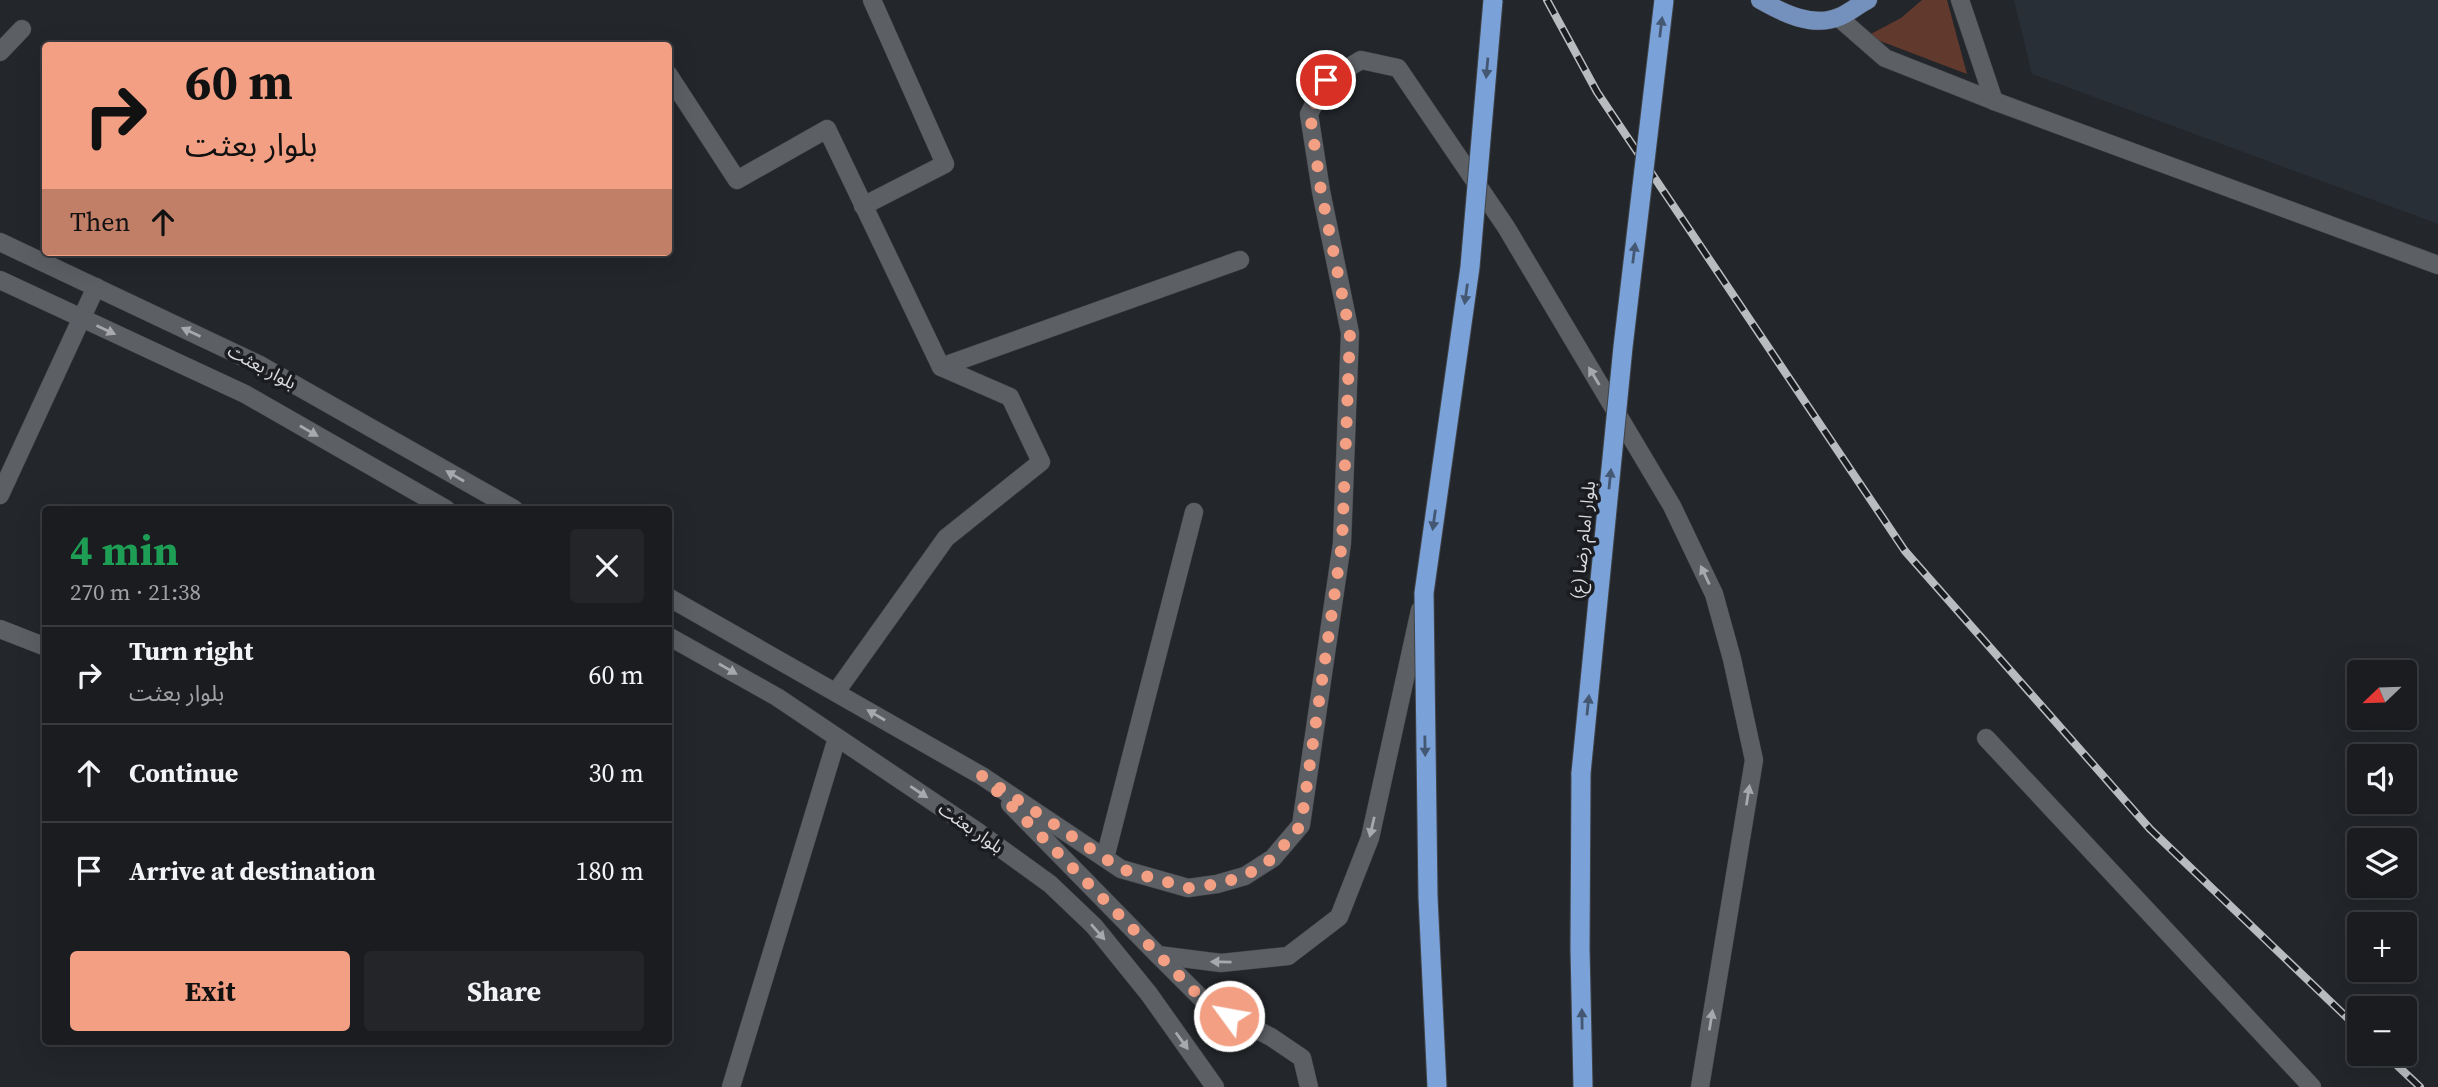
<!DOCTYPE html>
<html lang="en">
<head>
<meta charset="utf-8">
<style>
  :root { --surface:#1a1c20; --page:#232529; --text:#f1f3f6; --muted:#9fa1a5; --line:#383a3e; --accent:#f39f83 }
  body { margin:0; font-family:"Source Serif 4","Noto Sans Arabic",serif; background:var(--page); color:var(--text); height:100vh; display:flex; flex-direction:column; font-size:26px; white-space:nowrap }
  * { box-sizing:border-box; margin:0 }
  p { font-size:23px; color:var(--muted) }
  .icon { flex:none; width:38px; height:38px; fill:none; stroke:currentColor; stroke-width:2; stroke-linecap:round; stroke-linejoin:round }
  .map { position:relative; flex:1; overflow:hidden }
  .side { position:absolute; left:42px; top:506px; width:630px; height:539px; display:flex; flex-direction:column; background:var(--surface); border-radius:7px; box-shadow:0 7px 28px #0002,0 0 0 2px var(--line) }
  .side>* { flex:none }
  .guide { position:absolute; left:42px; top:42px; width:630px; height:214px; border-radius:7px; box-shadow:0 7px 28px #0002,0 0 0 2px var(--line); background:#f39f83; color:#111; overflow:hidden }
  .needle { width:46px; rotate:247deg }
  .buttons { position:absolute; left:2347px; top:660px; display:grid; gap:14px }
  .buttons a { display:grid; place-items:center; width:70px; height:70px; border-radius:7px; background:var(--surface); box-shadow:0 7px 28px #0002,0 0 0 2px var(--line); font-size:35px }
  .pin { position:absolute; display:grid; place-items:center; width:60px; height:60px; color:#fff; margin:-30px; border:4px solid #fff; border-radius:50%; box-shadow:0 2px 7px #0007 }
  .me { position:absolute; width:77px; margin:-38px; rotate:302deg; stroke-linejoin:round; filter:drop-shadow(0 0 5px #0008) }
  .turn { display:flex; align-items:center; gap:24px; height:147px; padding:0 28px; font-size:32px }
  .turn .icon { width:91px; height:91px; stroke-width:2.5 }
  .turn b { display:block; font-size:49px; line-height:60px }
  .then { display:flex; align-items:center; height:66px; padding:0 28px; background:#0003; gap:14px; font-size:26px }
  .round { display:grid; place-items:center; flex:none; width:74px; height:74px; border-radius:7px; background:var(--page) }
  .summary { display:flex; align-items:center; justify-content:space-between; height:119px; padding:0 28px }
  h1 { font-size:42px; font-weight:700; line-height:52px; color:#1e9e55 }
  .action { display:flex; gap:14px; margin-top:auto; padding:14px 28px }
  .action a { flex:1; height:80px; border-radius:7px; background:var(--accent); color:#111; font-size:28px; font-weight:700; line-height:80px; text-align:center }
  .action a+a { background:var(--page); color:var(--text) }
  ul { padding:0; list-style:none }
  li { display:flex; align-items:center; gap:21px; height:98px; padding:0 28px; border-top:2px solid var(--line) }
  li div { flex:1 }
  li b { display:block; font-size:26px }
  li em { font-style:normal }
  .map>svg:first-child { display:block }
  .built { fill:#292f37 }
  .green { fill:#623a2d }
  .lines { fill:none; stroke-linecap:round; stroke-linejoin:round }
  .service-casing { stroke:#414448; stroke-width:19 }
  .minor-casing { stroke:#414448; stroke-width:19 }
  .tertiary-casing { stroke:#414448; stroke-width:19 }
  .primary-casing { stroke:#414448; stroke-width:19 }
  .trunk-casing { stroke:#414448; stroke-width:21 }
  .service { stroke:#5c5f64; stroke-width:18 }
  .minor { stroke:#5c5f64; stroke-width:18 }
  .tertiary { stroke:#5c5f64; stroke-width:18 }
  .primary { stroke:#7391bc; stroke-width:18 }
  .trunk { stroke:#7aa2d9; stroke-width:19 }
  .rail-casing { stroke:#b9bcbf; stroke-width:8 }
  .rail { stroke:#1a1c20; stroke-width:5; stroke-dasharray:16; stroke-linecap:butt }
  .trunk-bridge-casing { stroke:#414448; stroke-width:21; stroke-linecap:butt }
  .trunk-bridge { stroke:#7aa2d9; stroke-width:19 }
  .oneway { fill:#455873 }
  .oneway2 { fill:#a7a9ad }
  .route { stroke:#f39f83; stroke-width:12; stroke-dasharray:0 21.6 }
  .labels { text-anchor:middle; stroke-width:7; stroke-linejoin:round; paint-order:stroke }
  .street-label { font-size:18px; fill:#d9dbde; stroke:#1a1c20 }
</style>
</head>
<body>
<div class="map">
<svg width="2438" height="1087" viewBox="0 0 2438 1087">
  <rect width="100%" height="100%" fill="#23262a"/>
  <polygon class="built" points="2014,0 2438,0 2438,224 2032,74"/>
  <polygon class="green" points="1922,0 1947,0 1967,74 1867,36 1901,18"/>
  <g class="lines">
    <defs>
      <polyline id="service" points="1994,101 2438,265"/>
      <g id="minor">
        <polyline points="1960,0 1994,101"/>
        <polyline points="1838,17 1885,58 1994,101"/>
        <polyline points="0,52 22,29"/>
        <polyline points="668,74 737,180 827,129 941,367 1010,397 1041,462 946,538 836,692"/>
        <polyline points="863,206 945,164 872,0"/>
        <polyline points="941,367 1240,260"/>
        <polyline points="0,495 96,287"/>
        <polyline points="0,629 46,647"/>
        <polyline points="1986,738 2312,1087"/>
        <polyline points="1105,858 1194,512"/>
        <polyline points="731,1087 837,738"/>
      </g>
      <g id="tertiary">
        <polyline points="0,242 260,365 514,509"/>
        <polyline points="0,280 245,394 446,509"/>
        <polyline points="668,597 982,776 1121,869 1188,888 1217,884 1245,876 1273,858 1301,825 1342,543 1350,333 1321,191 1309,114 1326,81 1361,60 1398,68 1506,227 1672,506 1714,594 1732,659 1754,760 1700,1087"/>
        <polyline points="668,636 777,697 978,832 1050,884 1094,926 1149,994 1215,1087"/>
        <polyline points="1010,804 1158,955 1221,963 1288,956 1339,917 1370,838 1420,610"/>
        <polyline points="1158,955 1208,1005 1271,1037 1302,1058 1309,1087"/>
      </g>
      <path id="primary" d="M1760,0C1783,13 1812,28 1839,17C1849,13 1858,5 1868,0"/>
      <polyline id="trunk" points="1581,773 1580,948 1583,1087"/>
    </defs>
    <use href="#service" class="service-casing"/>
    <use href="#minor" class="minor-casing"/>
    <use href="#tertiary" class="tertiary-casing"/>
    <use href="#primary" class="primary-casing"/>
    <use href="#trunk" class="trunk-casing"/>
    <use href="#service" class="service"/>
    <use href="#minor" class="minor"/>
    <use href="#tertiary" class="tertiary"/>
    <use href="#primary" class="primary"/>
    <use href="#trunk" class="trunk"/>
    <defs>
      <g id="rail">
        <polyline points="1547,0 1597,92 1905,551 2150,829 2359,1029"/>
        <polyline points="2385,1054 2420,1087"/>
      </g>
    </defs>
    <use href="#rail" class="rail-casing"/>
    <use href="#rail" class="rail"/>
    <defs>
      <g id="trunk-bridge">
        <polyline points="1581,773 1623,347 1664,0"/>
        <polyline points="1437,1087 1428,897 1424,593 1470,267 1493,0"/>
      </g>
    </defs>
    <use href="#trunk-bridge" class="trunk-bridge-casing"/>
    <use href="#trunk-bridge" class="trunk-bridge"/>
  </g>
  <defs><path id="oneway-solid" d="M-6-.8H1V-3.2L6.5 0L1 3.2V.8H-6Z" transform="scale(1.75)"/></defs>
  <g class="oneway">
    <use href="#oneway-solid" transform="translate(1661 27) rotate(-83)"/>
    <use href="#oneway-solid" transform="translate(1487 68) rotate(95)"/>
    <use href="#oneway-solid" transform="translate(1634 253) rotate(-83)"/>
    <use href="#oneway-solid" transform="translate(1466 294) rotate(98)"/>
    <use href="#oneway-solid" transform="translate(1610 479) rotate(-84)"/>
    <use href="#oneway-solid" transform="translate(1434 520) rotate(98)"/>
    <use href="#oneway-solid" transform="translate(1588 705) rotate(-84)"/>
    <use href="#oneway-solid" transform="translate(1425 746) rotate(89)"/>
    <use href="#oneway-solid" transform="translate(1582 1019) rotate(-91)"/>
  </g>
  <g class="oneway2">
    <use href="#oneway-solid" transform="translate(106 330) rotate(25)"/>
    <use href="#oneway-solid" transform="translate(191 332) rotate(-155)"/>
    <use href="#oneway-solid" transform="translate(1594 376) rotate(-121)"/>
    <use href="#oneway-solid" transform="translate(309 431) rotate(30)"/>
    <use href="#oneway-solid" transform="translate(455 476) rotate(-150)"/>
    <use href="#oneway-solid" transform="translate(1705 575) rotate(-115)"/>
    <use href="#oneway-solid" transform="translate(728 669) rotate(30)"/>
    <use href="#oneway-solid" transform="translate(876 715) rotate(-150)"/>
    <use href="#oneway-solid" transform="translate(919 792) rotate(34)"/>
    <use href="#oneway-solid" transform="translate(1748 795) rotate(-81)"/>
    <use href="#oneway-solid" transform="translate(1372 827) rotate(103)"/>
    <use href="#oneway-solid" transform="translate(1098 932) rotate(49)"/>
    <use href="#oneway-solid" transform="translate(1221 962) rotate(-179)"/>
    <use href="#oneway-solid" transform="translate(1711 1020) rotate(-81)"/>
    <use href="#oneway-solid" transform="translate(1182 1041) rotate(54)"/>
  </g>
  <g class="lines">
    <polyline class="route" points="1229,1016 1208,1005 982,776 1121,869 1188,888 1217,884 1245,876 1273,858 1301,825 1342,543 1350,333 1321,191 1310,114 1326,80"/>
  </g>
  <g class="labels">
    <g class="street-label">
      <text transform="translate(262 367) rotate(28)" y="6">بلوار بعثت</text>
      <text transform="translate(1583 540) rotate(-84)" y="6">بلوار امام رضا (ع)</text>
      <text transform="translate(971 828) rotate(35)" y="6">بلوار بعثت</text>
    </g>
  </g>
</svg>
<div class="buttons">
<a><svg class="needle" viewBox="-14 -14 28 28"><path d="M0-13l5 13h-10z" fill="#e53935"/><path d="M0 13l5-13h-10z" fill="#9fa1a5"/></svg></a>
<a><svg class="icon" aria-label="sound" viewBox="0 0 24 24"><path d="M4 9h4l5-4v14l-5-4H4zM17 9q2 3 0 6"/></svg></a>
<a><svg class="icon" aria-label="layers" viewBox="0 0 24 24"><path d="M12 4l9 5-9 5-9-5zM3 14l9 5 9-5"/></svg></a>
<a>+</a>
<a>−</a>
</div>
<div class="pin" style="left:1326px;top:80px;background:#d93025"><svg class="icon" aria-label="arrive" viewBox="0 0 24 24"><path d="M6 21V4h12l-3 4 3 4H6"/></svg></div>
<svg class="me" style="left:1229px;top:1016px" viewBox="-20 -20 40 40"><circle r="17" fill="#f39f83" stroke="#fff" stroke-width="3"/><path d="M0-11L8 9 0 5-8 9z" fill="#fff"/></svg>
<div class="guide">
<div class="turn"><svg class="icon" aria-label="right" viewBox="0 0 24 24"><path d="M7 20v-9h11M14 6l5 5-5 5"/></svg><div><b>60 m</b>بلوار بعثت</div></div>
<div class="then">Then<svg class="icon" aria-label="ahead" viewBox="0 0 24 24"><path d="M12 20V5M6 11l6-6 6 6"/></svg></div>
</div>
<section class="side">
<div class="summary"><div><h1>4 min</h1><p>270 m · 21:38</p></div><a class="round"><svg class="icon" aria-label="close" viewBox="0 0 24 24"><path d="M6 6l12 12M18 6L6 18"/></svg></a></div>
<ul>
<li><svg class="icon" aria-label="right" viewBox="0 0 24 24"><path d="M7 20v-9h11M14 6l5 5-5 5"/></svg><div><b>Turn right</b><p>بلوار بعثت</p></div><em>60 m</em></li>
<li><svg class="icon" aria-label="ahead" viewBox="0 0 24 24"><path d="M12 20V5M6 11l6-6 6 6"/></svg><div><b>Continue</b></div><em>30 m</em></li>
<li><svg class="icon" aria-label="arrive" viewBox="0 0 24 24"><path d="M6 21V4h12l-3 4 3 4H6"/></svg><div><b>Arrive at destination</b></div><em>180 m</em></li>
</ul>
<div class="action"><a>Exit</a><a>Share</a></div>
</section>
</div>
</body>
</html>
